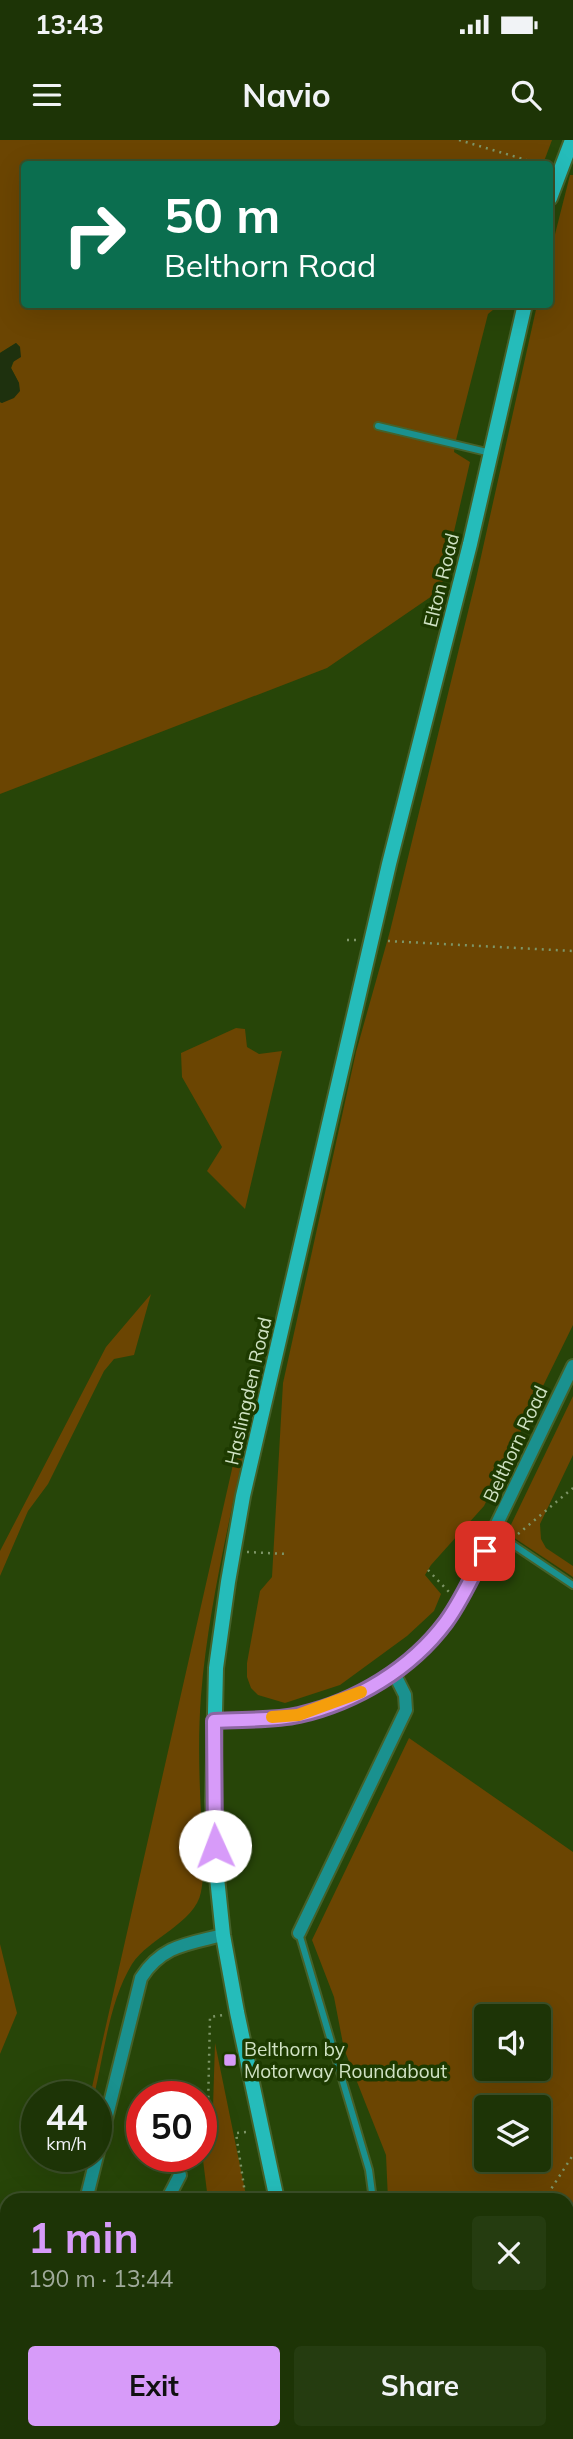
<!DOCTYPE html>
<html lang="en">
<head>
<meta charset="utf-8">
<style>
  :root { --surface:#1d3406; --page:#253c10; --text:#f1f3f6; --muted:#a0aa9b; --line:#3b4f28; --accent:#d79bf9 }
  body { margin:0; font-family:Mulish,sans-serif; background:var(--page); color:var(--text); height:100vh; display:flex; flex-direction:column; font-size:26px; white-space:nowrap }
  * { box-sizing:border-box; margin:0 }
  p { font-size:23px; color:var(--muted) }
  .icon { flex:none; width:38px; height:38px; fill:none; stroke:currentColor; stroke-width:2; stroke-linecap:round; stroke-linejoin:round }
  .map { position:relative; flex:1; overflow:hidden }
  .details { position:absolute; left:0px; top:2053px; width:574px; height:247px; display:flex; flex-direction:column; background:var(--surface); border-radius:21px 21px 0 0; box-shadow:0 7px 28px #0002,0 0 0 2px var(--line) }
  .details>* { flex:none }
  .hud { position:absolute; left:21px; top:21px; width:532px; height:147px; border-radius:7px; box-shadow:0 7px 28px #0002,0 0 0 2px var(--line); background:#0b6e4f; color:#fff; overflow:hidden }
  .tools { position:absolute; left:474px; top:1864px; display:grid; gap:14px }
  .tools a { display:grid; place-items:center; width:77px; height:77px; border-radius:7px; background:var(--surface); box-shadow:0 7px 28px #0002,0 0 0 2px var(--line); font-size:35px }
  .speed { position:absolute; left:21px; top:1941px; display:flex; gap:14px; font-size:35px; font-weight:700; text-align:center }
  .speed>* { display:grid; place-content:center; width:91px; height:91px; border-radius:50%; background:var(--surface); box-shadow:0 7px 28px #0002,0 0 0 2px var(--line); line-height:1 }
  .speed small { font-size:18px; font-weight:400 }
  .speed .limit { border:10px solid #d22; background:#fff; color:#111 }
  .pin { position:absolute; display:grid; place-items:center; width:60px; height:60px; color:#fff; margin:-30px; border-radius:14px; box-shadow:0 4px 10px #0006 }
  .me { position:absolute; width:77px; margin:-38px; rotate:358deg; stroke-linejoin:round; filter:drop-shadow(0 0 5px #0008) }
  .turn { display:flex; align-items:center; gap:24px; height:147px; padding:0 28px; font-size:32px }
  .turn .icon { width:91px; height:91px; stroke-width:2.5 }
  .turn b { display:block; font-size:49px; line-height:60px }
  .round { display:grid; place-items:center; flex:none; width:74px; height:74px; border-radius:7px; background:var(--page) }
  .head { display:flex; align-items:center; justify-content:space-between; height:119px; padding:0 28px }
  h1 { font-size:42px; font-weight:700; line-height:52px; color:var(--accent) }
  .primary-button { display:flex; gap:14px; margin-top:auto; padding:14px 28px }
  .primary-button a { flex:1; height:80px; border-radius:7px; background:var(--accent); color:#111; font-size:28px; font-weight:700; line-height:80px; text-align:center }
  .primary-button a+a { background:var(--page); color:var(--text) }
  .status { display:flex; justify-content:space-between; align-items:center; height:49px; padding:0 35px; background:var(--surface); direction:ltr }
  .status svg { height:19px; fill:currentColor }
  header { display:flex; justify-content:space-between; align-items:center; height:91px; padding:0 28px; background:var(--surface); font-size:32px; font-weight:700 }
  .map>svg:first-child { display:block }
  .green { fill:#6b4502; fill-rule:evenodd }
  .water { fill:#1e310e }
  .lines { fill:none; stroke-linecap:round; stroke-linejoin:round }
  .service-casing { stroke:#45612a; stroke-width:10 }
  .minor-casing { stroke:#45612a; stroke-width:16 }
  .secondary-casing { stroke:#45612a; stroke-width:18 }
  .path { stroke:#7d9567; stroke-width:2.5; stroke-dasharray:2 5; stroke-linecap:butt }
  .service { stroke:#1a918f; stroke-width:6 }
  .minor { stroke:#1a918f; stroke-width:12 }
  .secondary { stroke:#25bcba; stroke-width:14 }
  .route-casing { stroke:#8c65a2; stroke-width:18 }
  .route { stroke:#d79bf9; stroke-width:12 }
  .slow { stroke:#f59e0b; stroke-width:12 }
  .poi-dot { fill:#d79bf9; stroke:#1d3a00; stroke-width:2.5 }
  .labels { text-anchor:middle; stroke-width:7; stroke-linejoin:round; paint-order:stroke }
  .street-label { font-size:19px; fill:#d0e2c3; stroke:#1d3a00 }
  .poi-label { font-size:19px; fill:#d0e2c3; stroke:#1d3a00; text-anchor:start }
</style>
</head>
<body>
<div class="status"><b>13:43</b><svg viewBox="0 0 49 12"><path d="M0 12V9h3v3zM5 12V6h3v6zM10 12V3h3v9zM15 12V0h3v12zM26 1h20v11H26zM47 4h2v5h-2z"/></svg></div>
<header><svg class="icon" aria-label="menu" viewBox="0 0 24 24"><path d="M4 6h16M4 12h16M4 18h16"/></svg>Navio<svg class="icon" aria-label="search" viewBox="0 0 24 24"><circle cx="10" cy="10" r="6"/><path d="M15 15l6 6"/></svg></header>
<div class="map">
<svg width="573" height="2299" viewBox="0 0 573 2299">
  <rect width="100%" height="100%" fill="#274508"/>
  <g class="green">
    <polygon points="0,0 552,0 543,24 24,24 24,164 499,165 488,174 455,304 454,312 470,322 441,448 432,456 327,528 0,654 0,262 2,263 19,243 11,228 20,207 16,203 0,213"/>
    <polygon points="570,35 573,35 573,1185 484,1366 431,1425 425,1435 441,1454 434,1471 407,1496 340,1545 285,1563 258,1555 251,1548 247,1537 247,1523 260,1451 272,1437 283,1243 356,912 390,791 476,439 537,165 550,164 550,114"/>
    <polygon points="236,888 245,889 247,907 259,914 282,911 245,1069 207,1031 222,1007 182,937 181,913"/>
    <polygon points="151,1154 134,1215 114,1219 104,1231 48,1344 28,1371 0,1436 0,1411 106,1207"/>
    <polygon points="573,1256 573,1315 540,1384 541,1399 546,1408 573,1426 573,1437 507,1393"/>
    <path d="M244,1276L247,1295C230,1381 208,1468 201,1556C198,1595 199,1634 201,1673C202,1699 206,1727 201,1752C195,1783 149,1798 132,1824C109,1862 104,1914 94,1956H90Z"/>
    <path d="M409,1598L573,1712V2299H422L421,2293L567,2292V2060H388L386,2015L344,1909L334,1857L312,1800ZM486,1876H539V1928H486ZM486,1967H539V2020H486Z"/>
    <polygon points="0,1804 17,1873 0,1914"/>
    <polygon points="215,1903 247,2060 208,2060 203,2020 213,1967"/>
    <polygon points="52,2292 209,2292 210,2299 48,2299"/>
  </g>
  <polygon class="water" points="16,203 20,207 21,217 13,222 11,228 19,243 20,251 14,258 2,263 0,262 0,213"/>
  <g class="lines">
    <defs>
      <g id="service">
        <polyline points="378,286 491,313"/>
        <polyline points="494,1392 573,1445"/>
        <polyline points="299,1793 369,2030 373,2060"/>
        <polyline points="0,2194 7,2204"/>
        <polyline points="409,2292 410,2299"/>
      </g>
      <g id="minor">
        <path d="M213,1581C240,1579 273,1581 299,1575C369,1559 432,1514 465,1450L573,1226"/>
        <polyline points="299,1793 406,1570 405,1555 394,1533"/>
        <path d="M86,2060L141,1838C162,1805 188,1804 223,1795"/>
        <polyline points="167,2060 180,2035"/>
        <polyline points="24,2299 27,2292"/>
      </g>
      <g id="secondary">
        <polyline points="550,58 572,0"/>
        <polyline points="277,2060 237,1872 223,1795 216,1728 213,1661 216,1528 228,1442 243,1356 389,724 470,404 525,164"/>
        <polyline points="317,2292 318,2299"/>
      </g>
    </defs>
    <use href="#service" class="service-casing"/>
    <use href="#minor" class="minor-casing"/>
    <use href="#secondary" class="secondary-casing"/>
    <g class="path">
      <polyline points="459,0 540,24"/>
      <polyline points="347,800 356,800"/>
      <polyline points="388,801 573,811"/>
      <polyline points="518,1394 573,1348"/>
      <polyline points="247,1412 287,1414"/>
      <polyline points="428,1430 449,1452"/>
      <polyline points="246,1992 236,1993 246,2060"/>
      <polyline points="201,1999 208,1968 210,1877 223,1875"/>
      <polyline points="191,2027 196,2023 198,2016"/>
      <polyline points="544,2060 573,2015"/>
    </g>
    <use href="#service" class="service"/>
    <use href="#minor" class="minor"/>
    <use href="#secondary" class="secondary"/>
  </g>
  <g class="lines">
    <defs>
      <path id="route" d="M215,1706L214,1581C241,1579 272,1581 299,1575C356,1562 411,1529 446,1482C462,1460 473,1435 485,1411"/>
    </defs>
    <use href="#route" class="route-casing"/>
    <use href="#route" class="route"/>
    <polyline class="slow" points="272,1577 298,1575 361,1552"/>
  </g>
  <rect class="poi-dot" x="223" y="1913" width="14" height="14" rx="3.5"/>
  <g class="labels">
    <g class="street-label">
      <text transform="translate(441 440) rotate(-76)" y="7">Elton Road</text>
      <text transform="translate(248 1251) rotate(-77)" y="7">Haslingden Road</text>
      <text transform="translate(515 1304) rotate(-65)" y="7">Belthorn Road</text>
    </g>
    <g class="poi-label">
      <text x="244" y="1916">Belthorn by<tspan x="244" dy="22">Motorway Roundabout</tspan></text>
    </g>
  </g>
</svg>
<div class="tools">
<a><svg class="icon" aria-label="sound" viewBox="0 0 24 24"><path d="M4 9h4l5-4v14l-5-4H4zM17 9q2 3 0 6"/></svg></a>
<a><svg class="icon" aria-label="layers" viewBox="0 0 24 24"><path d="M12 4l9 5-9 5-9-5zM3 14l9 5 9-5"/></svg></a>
</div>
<div class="speed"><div>44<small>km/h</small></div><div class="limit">50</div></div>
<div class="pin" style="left:485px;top:1411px;background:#d93025"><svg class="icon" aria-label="arrive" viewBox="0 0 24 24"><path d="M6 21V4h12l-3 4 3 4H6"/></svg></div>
<svg class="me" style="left:215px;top:1706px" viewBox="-20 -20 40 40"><circle r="19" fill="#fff"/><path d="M0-13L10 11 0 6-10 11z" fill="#d79bf9"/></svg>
<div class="hud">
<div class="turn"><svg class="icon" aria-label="right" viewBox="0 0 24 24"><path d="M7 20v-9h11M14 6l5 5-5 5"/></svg><div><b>50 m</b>Belthorn Road</div></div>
</div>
<section class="details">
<div class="head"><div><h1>1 min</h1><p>190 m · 13:44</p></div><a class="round"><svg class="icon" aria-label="close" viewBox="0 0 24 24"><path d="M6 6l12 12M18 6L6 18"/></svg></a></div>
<div class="primary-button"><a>Exit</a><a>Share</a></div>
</section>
</div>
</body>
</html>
